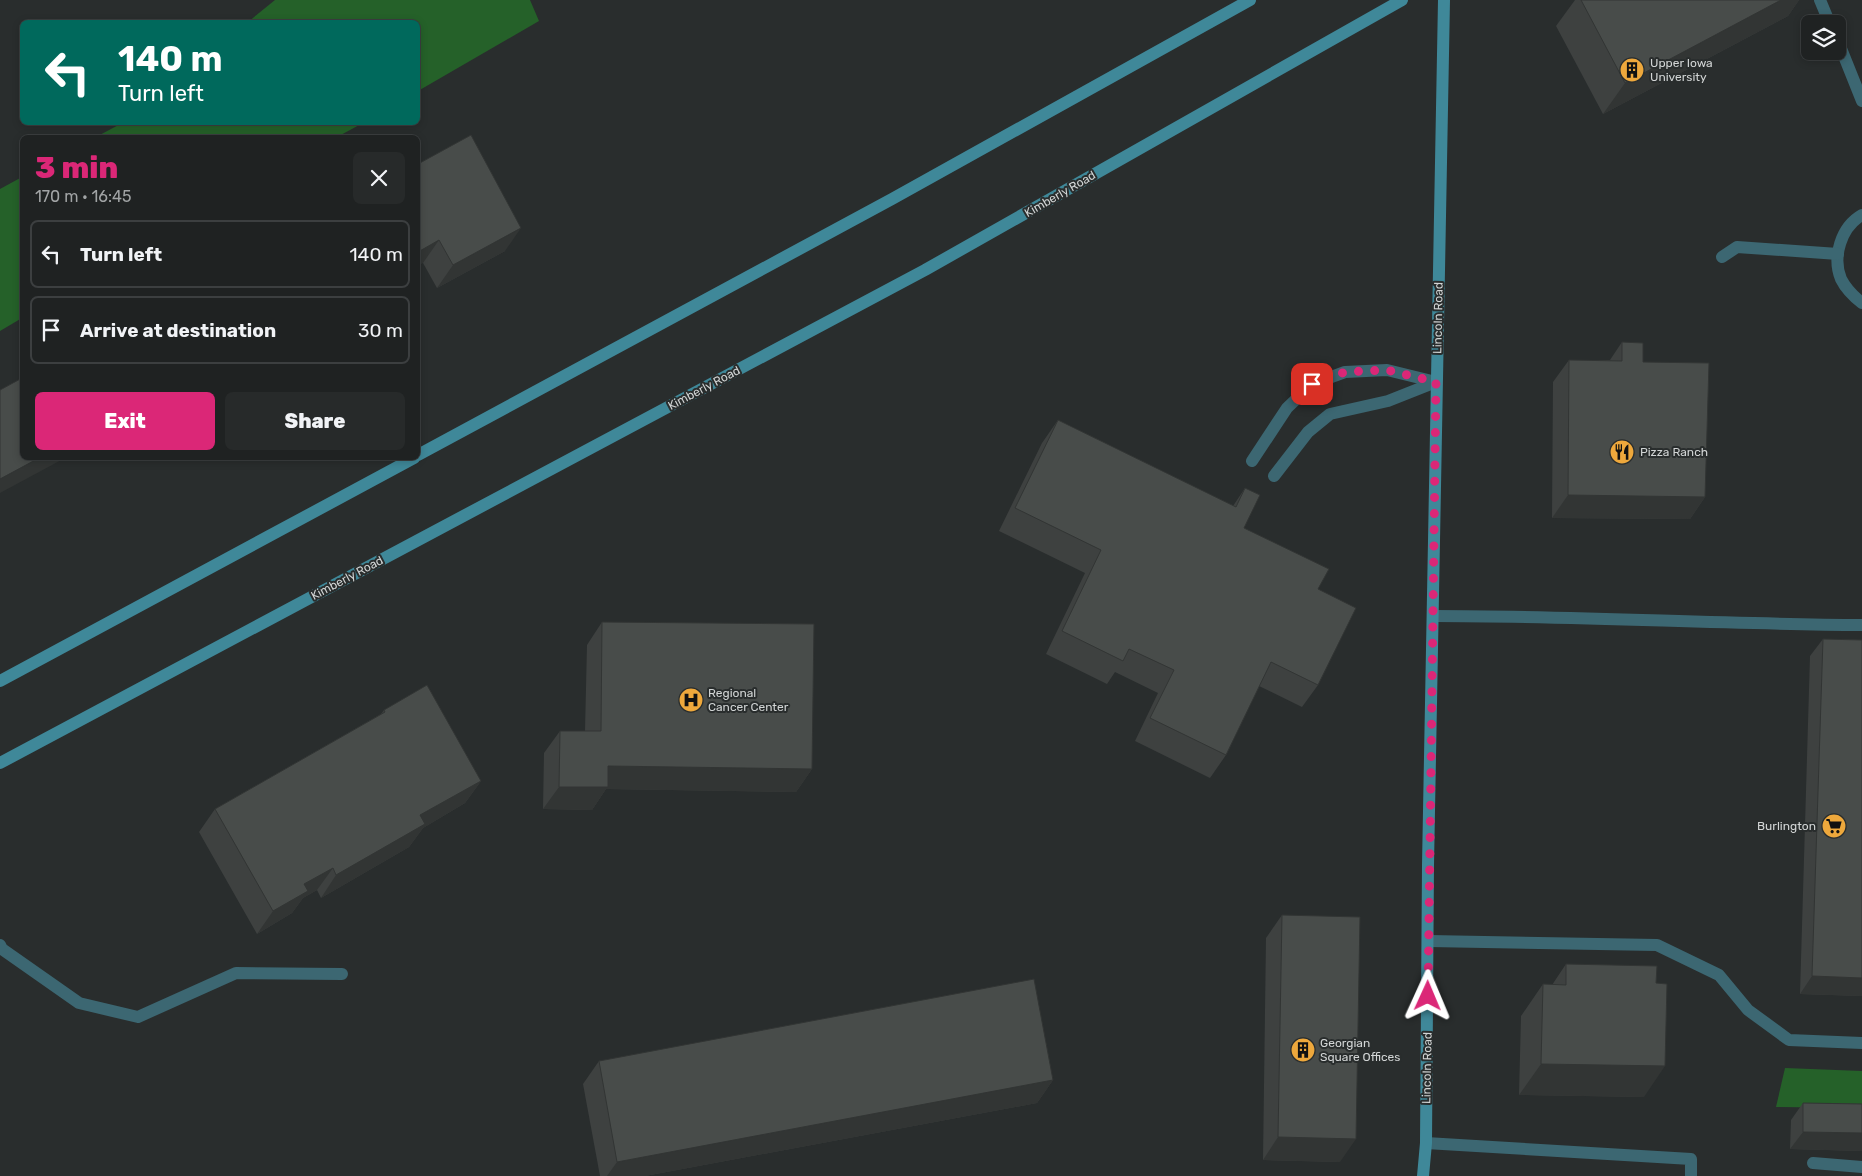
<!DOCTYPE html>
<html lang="en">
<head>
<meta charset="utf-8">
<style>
  :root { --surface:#1f2222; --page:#272a2a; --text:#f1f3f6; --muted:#a1a4a5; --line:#3c3f40; --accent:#db2777 }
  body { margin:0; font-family:Rubik,sans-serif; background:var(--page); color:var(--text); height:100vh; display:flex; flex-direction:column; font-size:19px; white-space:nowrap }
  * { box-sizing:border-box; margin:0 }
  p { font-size:16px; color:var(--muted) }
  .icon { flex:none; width:28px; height:28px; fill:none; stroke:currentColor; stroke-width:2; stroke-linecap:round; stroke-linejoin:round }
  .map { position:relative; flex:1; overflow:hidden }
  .details { position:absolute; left:20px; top:135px; width:400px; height:325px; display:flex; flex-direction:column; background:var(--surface); border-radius:8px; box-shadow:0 2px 8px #0003,0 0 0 1px var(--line) }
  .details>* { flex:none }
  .hud { position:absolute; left:20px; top:20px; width:400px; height:105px; border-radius:8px; box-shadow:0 2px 8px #0003,0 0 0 1px var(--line); background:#00695c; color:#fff; overflow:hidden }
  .tools { position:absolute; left:1801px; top:15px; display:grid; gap:10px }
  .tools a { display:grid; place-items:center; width:45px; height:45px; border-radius:8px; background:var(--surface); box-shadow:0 2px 8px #0003,0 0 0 1px var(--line); font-size:25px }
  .pin { position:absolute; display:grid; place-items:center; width:42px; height:42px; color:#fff; margin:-21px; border-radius:10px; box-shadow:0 2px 8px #0006 }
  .me { position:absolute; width:55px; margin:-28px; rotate:1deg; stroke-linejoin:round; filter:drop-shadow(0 0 4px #0008) }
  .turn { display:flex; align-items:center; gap:18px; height:105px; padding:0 15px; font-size:22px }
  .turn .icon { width:65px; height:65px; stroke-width:2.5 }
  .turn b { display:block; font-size:35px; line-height:42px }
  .round { display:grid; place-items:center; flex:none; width:52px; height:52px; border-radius:8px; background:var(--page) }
  .head { display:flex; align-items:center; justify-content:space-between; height:85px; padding:0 15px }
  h1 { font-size:30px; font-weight:800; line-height:38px; color:var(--accent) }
  .button { display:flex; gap:10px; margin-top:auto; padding:10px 15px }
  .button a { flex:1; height:58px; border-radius:8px; background:var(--accent); color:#fff; font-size:20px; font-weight:800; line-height:58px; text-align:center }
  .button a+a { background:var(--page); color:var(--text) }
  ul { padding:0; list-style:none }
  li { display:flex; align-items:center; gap:15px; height:68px; margin:0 10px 8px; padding:0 5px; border:2px solid var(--line); border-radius:8px }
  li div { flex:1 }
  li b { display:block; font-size:19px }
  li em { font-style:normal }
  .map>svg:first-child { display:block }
  .green { fill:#256129 }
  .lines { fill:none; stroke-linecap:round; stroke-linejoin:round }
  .lane { stroke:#3c6772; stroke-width:12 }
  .secondary { stroke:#3f8899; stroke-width:12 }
  .wall { fill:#3e4140 }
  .shaded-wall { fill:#323534 }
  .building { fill:#484c4a; stroke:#323534 }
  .route { stroke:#db2777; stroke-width:9; stroke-dasharray:0 16.2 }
  .labels { text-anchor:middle; stroke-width:4; stroke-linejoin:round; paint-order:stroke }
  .poi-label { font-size:12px; fill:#d2d5d5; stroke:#292d2d; text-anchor:start }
  .street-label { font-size:12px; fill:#d2d5d5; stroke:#292d2d }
</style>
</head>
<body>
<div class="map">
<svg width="1862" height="1176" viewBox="0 0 1862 1176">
  <rect width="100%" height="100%" fill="#292d2d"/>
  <g class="green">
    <polygon points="275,0 530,0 539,21 418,91 418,22 248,22"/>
    <polygon points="124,122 363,122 363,123 337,137 96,137"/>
    <polygon points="22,177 22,318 0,331 0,189"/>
    <polygon points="1785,1068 1862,1071 1862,1108 1776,1107"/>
  </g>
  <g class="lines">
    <g class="lane">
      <polyline points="1820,0 1830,24"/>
      <polyline points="1838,41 1862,101"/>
      <path d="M1862,215C1841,227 1832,257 1841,279C1846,289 1853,296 1862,303"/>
      <polyline points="1722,257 1737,247 1838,254"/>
      <polyline points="1252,461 1287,408 1312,384 1345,372 1387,370 1436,382"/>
      <polyline points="1274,476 1308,432 1330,414 1388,401 1436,382"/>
      <path d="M1434,616C1577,616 1719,624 1862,625"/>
      <polyline points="1429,941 1657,945 1719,975 1748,1010 1789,1040 1862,1043"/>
      <polyline points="0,945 2,949 79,1003 138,1017 236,973 342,974"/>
      <polyline points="1426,1143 1691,1159 1691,1176"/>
      <polyline points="1813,1163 1862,1167"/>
    </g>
    <g class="secondary">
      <polyline points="418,455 892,199 1250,0"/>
      <polyline points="0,681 414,458"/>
      <polyline points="0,763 925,270 1402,0"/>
      <polyline points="1423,1176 1426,1143 1428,865 1444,0"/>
    </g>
  </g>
  <g class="wall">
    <polygon points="1575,0 1799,0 1788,16 1603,114 1556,26"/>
    <polygon points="418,164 505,251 437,288 423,263"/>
    <polygon points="1622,342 1643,362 1705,497 1690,519 1552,518 1553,382 1569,360 1610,360"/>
    <polygon points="1058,420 1233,506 1245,488 1244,528 1318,589 1318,685 1302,707 1259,686 1226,755 1210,778 1135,741 1158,693 1115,672 1107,684 1046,654 1085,573 999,531 1042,443"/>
    <polygon points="602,622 812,769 796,792 606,789 592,810 543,809 544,753 560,731 585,731 587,645"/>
    <polygon points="1823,639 1862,640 1862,996 1800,994 1810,656"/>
    <polygon points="384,710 481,781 465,803 423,828 409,847 321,898 317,890 303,898 292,913 257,934 199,832 215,809 381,714"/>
    <polygon points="1282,915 1340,1162 1263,1160 1266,938"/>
    <polygon points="1566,964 1644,1097 1519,1095 1521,1016 1543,984 1552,985"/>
    <polygon points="599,1061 1053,1080 1037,1103 645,1176 600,1176 583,1084"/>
    <polygon points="1803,1103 1862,1104 1862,1151 1790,1149 1791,1120"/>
  </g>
  <g class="shaded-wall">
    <polygon points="1781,0 1799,0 1788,16 1603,114 1625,83"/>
    <polygon points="521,228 505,251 437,288 453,265"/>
    <polygon points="439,240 423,263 418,266 418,252"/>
    <polygon points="39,458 65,458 0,493 0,479"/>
    <polygon points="1568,495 1705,497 1690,519 1552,518"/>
    <polygon points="608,766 812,769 796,792 606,789 592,810 543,809 559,787"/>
    <polygon points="481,781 465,803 423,828 409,847 321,898 336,875 420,815"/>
    <polygon points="333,868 317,890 303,898 292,913 257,934 273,911 304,884"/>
    <polygon points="1812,976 1862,978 1862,996 1800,994"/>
    <polygon points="1541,1064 1665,1066 1644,1097 1519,1095"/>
    <polygon points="1053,1080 1037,1103 645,1176 607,1176 617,1162"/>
    <polygon points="1803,1132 1862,1133 1862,1151 1790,1149"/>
    <polygon points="1278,1137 1356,1139 1340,1162 1263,1160"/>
  </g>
  <g class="building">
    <polygon points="1581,0 1781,0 1625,83"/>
    <polygon points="471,135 521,228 453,265 439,240 418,252 418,164"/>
    <polygon points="1622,342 1643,343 1643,362 1709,363 1705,497 1568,495 1569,360 1622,361"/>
    <polygon points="22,378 22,458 39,458 0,479 0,390"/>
    <polygon points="1058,420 1236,507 1245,488 1260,495 1244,528 1329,569 1318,589 1356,608 1318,685 1271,662 1226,755 1150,718 1174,670 1129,649 1123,661 1062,631 1101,550 1015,508"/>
    <polygon points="602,622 814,624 812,769 608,766 608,787 559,787 560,731 601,731"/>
    <polygon points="1823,639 1862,640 1862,978 1812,976"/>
    <polygon points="427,685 481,781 420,815 425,824 336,875 333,868 304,884 308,891 273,911 215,809 385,712 384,710"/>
    <polygon points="1282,915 1360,917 1356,1139 1278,1137"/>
    <polygon points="1566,964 1657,966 1656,983 1667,984 1665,1066 1541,1064 1543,984 1566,985"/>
    <polygon points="1034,979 1053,1080 617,1162 599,1061"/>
    <polygon points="1803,1103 1862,1104 1862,1133 1803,1132"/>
  </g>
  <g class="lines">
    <polyline class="route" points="1312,384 1345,372 1387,370 1436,382 1428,996"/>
  </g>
  <defs>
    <symbol id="building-disc" viewBox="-11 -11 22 22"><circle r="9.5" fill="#eea83c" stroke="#292d2d"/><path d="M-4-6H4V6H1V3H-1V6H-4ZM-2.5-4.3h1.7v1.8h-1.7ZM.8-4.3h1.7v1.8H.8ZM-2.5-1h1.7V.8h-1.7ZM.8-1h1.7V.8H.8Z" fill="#111"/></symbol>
    <symbol id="restaurant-disc" viewBox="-11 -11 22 22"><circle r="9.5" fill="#eea83c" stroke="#292d2d"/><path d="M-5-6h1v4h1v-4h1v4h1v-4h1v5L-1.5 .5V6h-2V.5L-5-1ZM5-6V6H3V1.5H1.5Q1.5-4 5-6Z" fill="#111"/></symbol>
    <symbol id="hospital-disc" viewBox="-11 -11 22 22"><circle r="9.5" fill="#eea83c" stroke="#292d2d"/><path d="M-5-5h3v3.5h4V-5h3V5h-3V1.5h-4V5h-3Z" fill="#111"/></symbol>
    <symbol id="supermarket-disc" viewBox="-11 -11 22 22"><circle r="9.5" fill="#eea83c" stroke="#292d2d"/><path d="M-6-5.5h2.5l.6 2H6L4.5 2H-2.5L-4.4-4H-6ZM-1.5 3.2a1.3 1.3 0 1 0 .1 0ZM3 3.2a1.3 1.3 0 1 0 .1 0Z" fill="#111"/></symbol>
  </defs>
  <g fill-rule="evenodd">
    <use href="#building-disc" x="1618" y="56" width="28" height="28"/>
    <use href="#restaurant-disc" x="1608" y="438" width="28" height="28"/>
    <use href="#hospital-disc" x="677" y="686" width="28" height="28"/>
    <use href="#supermarket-disc" x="1820" y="812" width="28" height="28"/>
    <use href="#building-disc" x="1289" y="1036" width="28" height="28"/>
  </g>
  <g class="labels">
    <g class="poi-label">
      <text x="1650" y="67">Upper Iowa<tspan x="1650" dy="14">University</tspan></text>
      <text x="1640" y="456">Pizza Ranch</text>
      <text x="708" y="697">Regional<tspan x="708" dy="14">Cancer Center</tspan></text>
      <text x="1816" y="830" text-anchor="end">Burlington</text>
      <text x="1320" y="1047">Georgian<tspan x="1320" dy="14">Square Offices</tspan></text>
    </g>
    <g class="street-label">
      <text transform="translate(1060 194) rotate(-30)" y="4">Kimberly Road</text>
      <text transform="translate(1438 318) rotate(-89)" y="4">Lincoln Road</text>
      <text transform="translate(704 388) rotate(-28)" y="4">Kimberly Road</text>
      <text transform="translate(347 578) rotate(-28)" y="4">Kimberly Road</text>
      <text transform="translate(1427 1068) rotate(-89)" y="4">Lincoln Road</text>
    </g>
  </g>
</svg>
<div class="tools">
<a><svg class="icon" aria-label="layers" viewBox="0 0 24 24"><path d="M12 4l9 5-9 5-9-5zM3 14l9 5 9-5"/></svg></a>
</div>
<div class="pin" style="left:1312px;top:384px;background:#d93025"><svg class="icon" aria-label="arrive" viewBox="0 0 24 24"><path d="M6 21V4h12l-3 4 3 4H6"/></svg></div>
<svg class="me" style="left:1428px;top:996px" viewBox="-20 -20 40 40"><path d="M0-17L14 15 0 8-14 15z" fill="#db2777" stroke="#fff" stroke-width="4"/></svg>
<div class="hud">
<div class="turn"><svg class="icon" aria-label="left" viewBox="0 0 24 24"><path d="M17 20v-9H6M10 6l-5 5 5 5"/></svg><div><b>140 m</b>Turn left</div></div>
</div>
<section class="details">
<div class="head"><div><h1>3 min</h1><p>170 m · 16:45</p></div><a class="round"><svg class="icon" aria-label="close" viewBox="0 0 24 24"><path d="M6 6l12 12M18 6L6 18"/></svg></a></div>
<ul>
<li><svg class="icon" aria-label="left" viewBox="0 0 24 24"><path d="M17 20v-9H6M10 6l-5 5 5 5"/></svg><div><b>Turn left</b></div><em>140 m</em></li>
<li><svg class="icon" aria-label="arrive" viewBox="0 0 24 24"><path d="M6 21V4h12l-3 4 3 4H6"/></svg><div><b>Arrive at destination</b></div><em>30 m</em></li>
</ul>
<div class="button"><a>Exit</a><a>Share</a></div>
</section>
</div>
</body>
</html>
